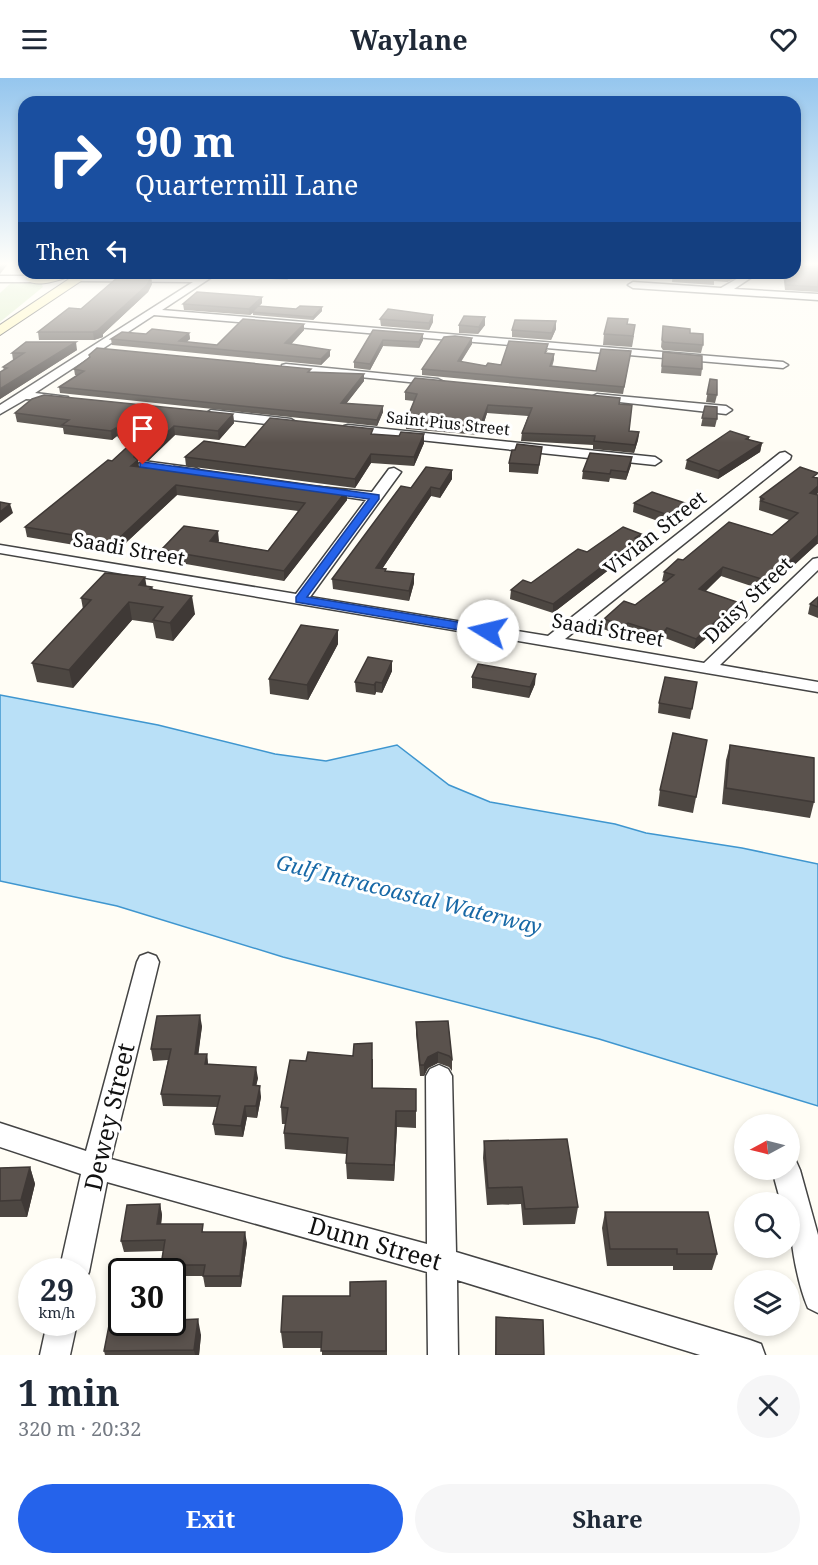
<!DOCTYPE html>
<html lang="en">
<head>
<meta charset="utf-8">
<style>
  :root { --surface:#fff; --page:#f6f6f7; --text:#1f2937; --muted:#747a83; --accent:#2563eb }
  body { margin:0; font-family:"Noto Serif",serif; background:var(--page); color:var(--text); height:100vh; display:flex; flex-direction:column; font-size:22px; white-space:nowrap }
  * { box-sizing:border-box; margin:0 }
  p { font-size:20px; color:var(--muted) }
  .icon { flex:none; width:33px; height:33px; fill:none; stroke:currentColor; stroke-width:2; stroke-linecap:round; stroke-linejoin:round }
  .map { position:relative; height:1277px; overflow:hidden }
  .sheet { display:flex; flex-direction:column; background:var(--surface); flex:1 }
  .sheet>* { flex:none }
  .hud { position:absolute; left:18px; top:18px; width:783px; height:183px; border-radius:18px; box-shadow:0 3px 9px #0003; background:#1a4fa0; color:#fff; overflow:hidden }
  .needle { width:39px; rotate:263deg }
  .fabs { position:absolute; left:734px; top:1036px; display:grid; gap:12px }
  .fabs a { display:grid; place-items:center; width:66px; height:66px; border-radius:50%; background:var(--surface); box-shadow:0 3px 9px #0003; font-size:30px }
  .speed { position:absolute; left:18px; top:1180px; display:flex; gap:12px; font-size:30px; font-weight:700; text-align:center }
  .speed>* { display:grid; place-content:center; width:78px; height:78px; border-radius:50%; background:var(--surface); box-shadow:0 3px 9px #0003; line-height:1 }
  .speed small { font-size:15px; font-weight:400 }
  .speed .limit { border:3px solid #111; border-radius:9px; background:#fff; color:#111 }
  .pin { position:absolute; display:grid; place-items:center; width:51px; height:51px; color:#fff; margin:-62px -26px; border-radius:50% 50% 50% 0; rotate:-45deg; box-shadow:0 0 6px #0007 }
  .pin .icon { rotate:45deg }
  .me { position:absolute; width:66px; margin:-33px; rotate:279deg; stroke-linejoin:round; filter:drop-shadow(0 0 4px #0008) }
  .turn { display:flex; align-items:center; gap:21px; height:126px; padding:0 18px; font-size:27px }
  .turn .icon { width:78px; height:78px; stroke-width:2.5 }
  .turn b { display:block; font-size:42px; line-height:51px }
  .then { display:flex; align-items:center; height:57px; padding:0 18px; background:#0003; gap:12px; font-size:22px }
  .round { display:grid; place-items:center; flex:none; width:63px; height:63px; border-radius:32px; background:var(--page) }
  .headline { display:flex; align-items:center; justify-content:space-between; height:102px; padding:0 18px }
  h1 { font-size:36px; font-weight:700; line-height:45px }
  .cta { display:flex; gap:12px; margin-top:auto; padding:12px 18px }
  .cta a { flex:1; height:69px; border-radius:36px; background:var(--accent); color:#fff; font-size:24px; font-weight:700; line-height:69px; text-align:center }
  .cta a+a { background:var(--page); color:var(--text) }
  header { display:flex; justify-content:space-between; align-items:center; height:78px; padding:0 18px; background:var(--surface); font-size:27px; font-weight:700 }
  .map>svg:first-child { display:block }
  .green { fill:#d5ebbd }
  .water { fill:#b9e0f7; stroke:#3f96cf; stroke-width:1.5 }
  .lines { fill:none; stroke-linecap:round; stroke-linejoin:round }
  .minor-casing { stroke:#444; stroke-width:3 }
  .secondary-casing { stroke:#333; stroke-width:2 }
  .minor { fill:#fff; fill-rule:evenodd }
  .secondary { fill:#fff6b0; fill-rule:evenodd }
  .wall { fill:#4d4742 }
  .shaded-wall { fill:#3f3936 }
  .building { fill:#5a524d; stroke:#3f3936; stroke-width:1.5 }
  .route { fill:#2563eb; stroke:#184099; stroke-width:1.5 }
  .labels { text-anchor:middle; stroke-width:6; stroke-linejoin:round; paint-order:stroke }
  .far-street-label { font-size:16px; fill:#111; stroke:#fff }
  .street-label { font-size:20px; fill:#111; stroke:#fff }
  .water-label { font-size:21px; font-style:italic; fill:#1768a6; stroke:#fff }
  .near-street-label { font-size:24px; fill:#111; stroke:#fff }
</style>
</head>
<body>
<header><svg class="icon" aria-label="menu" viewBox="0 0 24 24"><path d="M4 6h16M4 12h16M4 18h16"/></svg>Waylane<svg class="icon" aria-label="heart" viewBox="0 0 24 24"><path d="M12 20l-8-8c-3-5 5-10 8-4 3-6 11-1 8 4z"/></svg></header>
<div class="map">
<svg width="818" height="1277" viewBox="0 0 818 1277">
  <rect width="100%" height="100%" fill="#fffdf5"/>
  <polygon class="green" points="26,203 41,205 43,209 0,244 0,215 11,205"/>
  <polygon class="water" points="0,617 158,647 275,676 326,683 397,667 449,707 490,724 615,746 646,755 742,770 818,786 818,1028 599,961 283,879 117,828 0,803"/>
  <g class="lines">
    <defs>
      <g id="minor">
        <polygon points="207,195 218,195 162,232 783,284 788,287 783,290 154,237 35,315 68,319 68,323 26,321 0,336 0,327 193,204 80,203 75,200 77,198 202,198"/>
        <polygon points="747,195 758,195 734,211 818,216 818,222 633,210 628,207 633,204 721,210"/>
        <polygon points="0,198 32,198 37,201 32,204 0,204"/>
        <polygon points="286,286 438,301 444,304 438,307 282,291 282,287"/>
        <polygon points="597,316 726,328 732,332 726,336 593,321 591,319"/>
        <polygon points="211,332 291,341 297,345 291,349 207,339 205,336"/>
        <polygon points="348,347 655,379 661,383 655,387 344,354 344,348"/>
        <polygon points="785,374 791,378 790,381 565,561 704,585 813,481 818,480 818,492 720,587 818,604 818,614 0,475 0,467 296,516 366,422 319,415 317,412 319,409 372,414 389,391 394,390 401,394 310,519 548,558 780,375"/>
        <polygon points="143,383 196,390 203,394 196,398 138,390 137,387"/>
        <polygon points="148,875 156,878 159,884 111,1081 427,1166 426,998 430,991 439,987 448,991 452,998 456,1174 750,1262 761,1266 765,1277 700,1277 457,1202 458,1277 428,1277 427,1194 107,1104 89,1194 84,1204 82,1205 82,1194 59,1194 81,1096 0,1069 0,1045 86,1073 137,884 140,878"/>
        <path d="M789,1081L796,1083L800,1092L818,1157V1235L808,1230C796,1202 789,1156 789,1125H781L772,1092H789Z"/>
        <polygon points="47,1245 77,1245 70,1277 40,1277"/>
      </g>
      <g id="secondary">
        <path d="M54,195H73L72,198C58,202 37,211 25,201L32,197Z"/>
        <polygon points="78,195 93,195 0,257 0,247"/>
      </g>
    </defs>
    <use href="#minor" class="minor-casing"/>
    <use href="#secondary" class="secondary-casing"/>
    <use href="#minor" class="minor"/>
    <use href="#secondary" class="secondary"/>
  </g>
  <g class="wall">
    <polygon points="818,186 818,214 785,212 783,195 795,195"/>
    <polygon points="132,195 191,195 190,196"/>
    <polygon points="253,195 293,195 287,202 254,200"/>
    <polygon points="673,195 746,195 727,204 714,203 714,207 672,204"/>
    <polygon points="151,199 152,206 148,214 103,256 103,259 94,262 39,262 38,254 81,231"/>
    <polygon points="262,219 262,225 259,228 296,231 322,229 322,233 313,242 253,237 253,235 250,237 184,232 183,226"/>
    <polygon points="485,239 485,247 478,256 459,255 459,247"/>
    <polygon points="380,241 433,244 429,252 381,248"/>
    <polygon points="304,246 304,252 291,266 330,278 321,287 112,267 111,261 146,256 189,255 190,261 186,264 217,267"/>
    <polygon points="663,248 690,255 703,267 701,275 663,272 661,269"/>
    <polygon points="556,251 551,262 512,259 512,252"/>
    <polygon points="373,252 423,256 423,262 419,270 383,268 370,292 354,290 354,284"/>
    <polygon points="604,256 634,258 632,269 603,267"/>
    <polygon points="472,260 472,266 461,284 486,288 501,287 548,272 546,275 554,276 554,282 552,289 596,293 631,273 623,316 422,297 422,291"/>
    <polygon points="77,272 0,321 0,294 4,292 3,289 13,282 12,275"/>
    <polygon points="663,274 702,291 701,298 661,295"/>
    <polygon points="89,277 311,294 364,296 364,303 346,326 383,334 377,348 60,315 59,309 77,297 75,297 74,291 89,279"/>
    <polygon points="710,301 717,317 715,325 706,324"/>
    <polygon points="405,314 620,320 620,326 629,353 639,354 638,362 634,375 593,371 593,367 521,363 522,355 528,338 487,335 480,357 406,351 406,343 414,323 405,322"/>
    <polygon points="705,328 717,341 715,349 701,348"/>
    <polygon points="15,335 233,336 234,345 219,362 175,357 148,383 138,382 139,389 347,422 284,503 163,482 161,472 219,463 218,464 268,473 298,433 177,417 116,474 27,459 25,449 112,383 129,368 124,367 117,358 112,362 64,356 63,350 17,344"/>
    <polygon points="373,356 424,365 414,388 371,385 355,410 186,388 185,379 245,369"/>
    <polygon points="749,359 749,362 762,365 760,374 718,401 685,391 687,382"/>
    <polygon points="542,369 538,396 509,394 509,385"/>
    <polygon points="631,387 626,402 610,400 609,404 582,401 583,393"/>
    <polygon points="452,392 452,401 440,420 431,418 382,491 386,491 386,494 414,505 409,523 333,511 332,501 411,410"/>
    <polygon points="818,400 818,415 816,417 818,417 818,466 817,466 766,513 721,498 705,514 735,534 694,571 665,560 661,565 627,555 623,558 603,551 604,541 635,527 665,504 662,503 664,494 683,482 772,457 789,442 759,432 760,419"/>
    <polygon points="634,425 685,425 683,434 666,446 633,434"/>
    <polygon points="641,456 640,464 638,466 637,470 553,535 510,521 511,512 531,505 587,474"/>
    <polygon points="147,508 152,509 153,511 195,536 173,563 156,560 153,545 132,542 73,610 37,604 32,585 83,531 81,520"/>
    <polygon points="818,519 818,540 808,536 810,526"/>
    <polygon points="338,552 338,566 308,622 270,616 269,601"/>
    <polygon points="392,583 392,593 382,615 376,614 375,617 356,614 355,604"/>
    <polygon points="472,599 535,606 529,620 472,610"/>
    <polygon points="697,604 690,641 658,635 659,625"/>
    <polygon points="707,662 693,735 658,728 660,712"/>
    <polygon points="730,667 814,724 810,740 722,726 726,682"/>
    <polygon points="448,943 452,981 452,993 449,989 438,985 428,990 424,998 420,998 416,956 416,944"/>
    <polygon points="202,948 198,976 207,976 208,986 258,1000 256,1007 261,1019 257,1040 247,1039 243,1059 215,1057 213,1046 217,1029 163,1028 161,1016 168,982 153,983 151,971"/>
    <polygon points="373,981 373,1010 416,1011 416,1050 397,1049 394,1103 347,1101 346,1085 346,1076 285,1071 284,1055 285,1046 282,1046 281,1029 306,983"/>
    <polygon points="484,1063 578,1129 575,1146 523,1147 521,1126 487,1127 483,1080"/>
    <polygon points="30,1089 35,1106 27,1139 0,1139 0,1090"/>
    <polygon points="160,1126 162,1137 161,1146 205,1154 247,1165 241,1209 205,1209 203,1198 172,1198 172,1194 163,1194 161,1187 163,1173 124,1174 121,1163"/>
    <polygon points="605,1134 717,1176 712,1192 673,1192 673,1188 607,1188 602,1150"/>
    <polygon points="386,1203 387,1277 322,1277 322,1270 283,1270 281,1254 350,1218"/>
    <polygon points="184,1237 183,1241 201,1257 199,1277 105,1277 104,1273"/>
    <polygon points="496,1239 544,1277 495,1277"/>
  </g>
  <g class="shaded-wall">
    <polygon points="0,186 8,186 0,196"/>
    <polygon points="287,195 293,195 287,202"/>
    <polygon points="732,195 746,195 727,204 728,197"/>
    <polygon points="151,199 152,206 148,214 103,256 103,259 94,262 93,254 99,251"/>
    <polygon points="262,219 262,225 250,237 249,231"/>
    <polygon points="322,229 322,233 313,242 313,239"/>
    <polygon points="433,237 433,244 429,252 429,245"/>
    <polygon points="485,239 485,247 478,256 479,249"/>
    <polygon points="556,243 556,251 551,262 552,255"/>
    <polygon points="304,246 304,252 286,272 285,265"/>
    <polygon points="189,255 190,261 181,268 179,263"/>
    <polygon points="423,256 423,262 419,270 419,264"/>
    <polygon points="472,260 472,266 457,289 458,283"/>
    <polygon points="383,262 383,268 370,292 370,286"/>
    <polygon points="76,264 77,272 0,321 0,311"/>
    <polygon points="330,272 330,278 321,287 321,281"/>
    <polygon points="364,296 364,303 341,332 341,325"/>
    <polygon points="488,327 487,335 480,357 480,349"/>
    <polygon points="383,328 383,334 377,348 377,342"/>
    <polygon points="233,336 234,345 219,362 218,353"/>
    <polygon points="174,348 175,357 148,383 146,374"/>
    <polygon points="116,350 117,358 112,362 111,353"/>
    <polygon points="639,354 638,362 634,375 635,367"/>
    <polygon points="424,356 424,365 414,388 414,379"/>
    <polygon points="762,365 760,374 718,401 719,393"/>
    <polygon points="135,373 137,382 138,382 139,391 131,388"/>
    <polygon points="371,376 371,385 355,410 355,401"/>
    <polygon points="632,379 631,387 626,402 627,394"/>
    <polygon points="452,392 452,401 440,420 440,411"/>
    <polygon points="176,407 177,417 116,474 115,464"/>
    <polygon points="818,408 818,415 808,424 810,415"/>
    <polygon points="431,409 431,418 376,500 376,490"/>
    <polygon points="347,412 347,422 284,503 284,493"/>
    <polygon points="685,425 683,434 666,446 668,437"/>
    <polygon points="10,426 13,435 0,445 0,434"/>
    <polygon points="218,453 219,463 211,473 210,463"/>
    <polygon points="641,456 640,464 638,466 637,470 553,535 553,526"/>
    <polygon points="818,457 817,466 766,513 768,503"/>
    <polygon points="723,489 721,498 697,521 699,511"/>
    <polygon points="414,496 414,505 409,523 409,513"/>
    <polygon points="145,499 148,517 139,507"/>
    <polygon points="192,518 195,536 173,563 170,545"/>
    <polygon points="129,524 132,542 73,610 69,592"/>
    <polygon points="737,524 735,534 694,571 696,561"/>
    <polygon points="628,545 627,555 623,558 624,548"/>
    <polygon points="667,550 665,560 661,565 662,556"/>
    <polygon points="338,552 338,566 308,622 307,607"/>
    <polygon points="392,583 392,593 382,615 382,605"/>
    <polygon points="536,596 535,606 529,620 530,609"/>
    <polygon points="376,604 376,614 375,617 374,607"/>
    <polygon points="200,937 202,948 197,987 195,976"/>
    <polygon points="438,974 438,985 428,990 424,998 424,987 428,979"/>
    <polygon points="207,976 208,987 205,986"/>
    <polygon points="256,989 258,1000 254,1018 253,1007"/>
    <polygon points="260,1008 261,1019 257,1040 256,1028"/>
    <polygon points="245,1028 247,1039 243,1059 241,1048"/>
    <polygon points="396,1033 397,1049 394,1103 394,1087"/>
    <polygon points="30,1089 35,1106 27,1139 21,1122"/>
    <polygon points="160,1126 162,1137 160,1157 157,1146"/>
    <polygon points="245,1154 247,1165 241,1209 240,1198"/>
    <polygon points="180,1221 184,1237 181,1257 177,1242"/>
    <polygon points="198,1241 201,1257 199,1277 195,1277 194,1272"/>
  </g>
  <g class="building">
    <polygon points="795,186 818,186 818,209 786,207 784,195 795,195"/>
    <polygon points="673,195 732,195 728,197 715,195 715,200 673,197"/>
    <polygon points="151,199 147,207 99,251 102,251 93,254 38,254 69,230 81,231 117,200"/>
    <polygon points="197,214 262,219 249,231 183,226"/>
    <polygon points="258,228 296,231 300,228 322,229 313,239 252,234"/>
    <polygon points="388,231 433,237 429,245 380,241"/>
    <polygon points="464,238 485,239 479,249 459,247"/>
    <polygon points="608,240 628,241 627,246 635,247 633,258 604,256"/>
    <polygon points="243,241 304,246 285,265 330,272 321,281 111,261 122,254 146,256 152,251 189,255 179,263 217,267"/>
    <polygon points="515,242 556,243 552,255 512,252"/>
    <polygon points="663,248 690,251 690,255 703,256 703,267 664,264 662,262"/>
    <polygon points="373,252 423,256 419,264 383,262 370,286 354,284"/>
    <polygon points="455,258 472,260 458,283 486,288 488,285 501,287 509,263 548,266 545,275 554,276 550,288 596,293 601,271 631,273 624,309 422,291 444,259"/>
    <polygon points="26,264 76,264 0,311 0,294 7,290 3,289 24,275 12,275"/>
    <polygon points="97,270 311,291 308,294 364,296 341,325 383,328 377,342 59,309 84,293 74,291 90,279 89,277"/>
    <polygon points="663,274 702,278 702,291 662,288"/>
    <polygon points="415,300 620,320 619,326 632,327 629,353 639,354 635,367 594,363 595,358 522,355 532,330 488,327 480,349 406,343 417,316 405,314"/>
    <polygon points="710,301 717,302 717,317 707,316"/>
    <polygon points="44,317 233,336 218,353 174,348 146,374 135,373 134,379 138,382 131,388 169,392 174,388 347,412 284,493 161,472 184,448 218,453 210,463 268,473 305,425 176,407 115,464 25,449 108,382 112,383 137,360 122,358 116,350 111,353 62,347 69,342 15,335 32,321"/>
    <polygon points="705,328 717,329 717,341 702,340"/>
    <polygon points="270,340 373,351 371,356 399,358 401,354 424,356 414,379 371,376 355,401 185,379 204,363 245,369"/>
    <polygon points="730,353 749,359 746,361 762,365 719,393 687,382"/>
    <polygon points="517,366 542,369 539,387 509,385 512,372 515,372"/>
    <polygon points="590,375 632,379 627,394 611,392 610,396 583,393"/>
    <polygon points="426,389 452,392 440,411 431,409 376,490 386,491 385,493 414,496 409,513 332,501 401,408 411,410"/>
    <polygon points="800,389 818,395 813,399 818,400 818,408 810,415 818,417 818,457 768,503 723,489 699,511 737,524 696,561 667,550 662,556 628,545 624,548 604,541 624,523 635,527 674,497 664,494 678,481 683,482 729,444 772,457 798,435 761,423 764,421 760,419"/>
    <polygon points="652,414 685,425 668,437 634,425"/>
    <polygon points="0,424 10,426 0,434"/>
    <polygon points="623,449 641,456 635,460 638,461 553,526 511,512 523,502 531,505 578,471 587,474"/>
    <polygon points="105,495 145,499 139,507 152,509 150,511 192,518 170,545 153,542 163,529 129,524 69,592 32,585 91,522 81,520"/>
    <polygon points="818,519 818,529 810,526"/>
    <polygon points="301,547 338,552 307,607 269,601"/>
    <polygon points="368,579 392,583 382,605 376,604 374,607 355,604"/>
    <polygon points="478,586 536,596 530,609 472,599"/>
    <polygon points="665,599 697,604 692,631 659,625"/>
    <polygon points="673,655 707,662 696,719 660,712"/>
    <polygon points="730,667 814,680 814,724 726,710"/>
    <polygon points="200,937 195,976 207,976 205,986 256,989 253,1007 260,1008 256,1028 245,1028 241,1048 213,1046 220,1018 161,1016 171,971 151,971 157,938"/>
    <polygon points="448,943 452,981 449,978 438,974 428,979 424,987 420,987 416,944"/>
    <polygon points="372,965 372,1010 416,1011 416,1033 396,1033 394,1087 346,1085 348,1060 284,1055 288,1030 281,1029 290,982 306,983 308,974 353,978 354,966"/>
    <polygon points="567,1061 578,1129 525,1131 522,1109 488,1110 484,1063"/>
    <polygon points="30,1089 21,1122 0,1123 0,1090"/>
    <polygon points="160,1126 157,1146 203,1146 202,1154 245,1154 240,1198 203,1198 205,1187 161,1187 165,1162 121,1163 127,1127"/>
    <polygon points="605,1134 708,1134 717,1176 677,1176 677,1171 610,1171"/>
    <polygon points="386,1203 386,1273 321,1273 322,1254 281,1254 283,1218 350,1218 350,1204"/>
    <polygon points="172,1221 180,1221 177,1242 198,1241 194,1272 104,1273 114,1222 122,1222 122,1245 172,1245"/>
    <polygon points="496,1239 543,1242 544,1277 496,1277"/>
  </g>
  <linearGradient id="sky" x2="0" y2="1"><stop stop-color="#95c6ee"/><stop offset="0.51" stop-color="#fffefa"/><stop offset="1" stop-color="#fffefa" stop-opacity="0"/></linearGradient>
  <rect width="818" height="365" fill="url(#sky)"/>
  <polygon class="route" points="143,384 379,417 379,421 307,519 488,549 494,553 488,557 296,524 296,519 369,421 140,389 140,385"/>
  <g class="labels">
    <g class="far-street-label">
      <text transform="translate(448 345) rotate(6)" y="6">Saint Pius Street</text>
    </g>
    <g class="street-label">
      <text transform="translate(655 455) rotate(-38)" y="7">Vivian Street</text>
      <text transform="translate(129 471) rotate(10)" y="7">Saadi Street</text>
      <text transform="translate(748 522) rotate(-44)" y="7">Daisy Street</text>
      <text transform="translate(608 552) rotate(10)" y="7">Saadi Street</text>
    </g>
    <g class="water-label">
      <text transform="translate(409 817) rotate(14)" y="7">Gulf Intracoastal Waterway</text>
    </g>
    <g class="near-street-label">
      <text transform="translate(110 1039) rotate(-77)" y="8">Dewey Street</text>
      <text transform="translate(375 1166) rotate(16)" y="8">Dunn Street</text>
    </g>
  </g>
</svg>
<div class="fabs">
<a><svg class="needle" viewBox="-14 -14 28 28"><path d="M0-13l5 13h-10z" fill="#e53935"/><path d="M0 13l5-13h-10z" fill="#747a83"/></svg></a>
<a><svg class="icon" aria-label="search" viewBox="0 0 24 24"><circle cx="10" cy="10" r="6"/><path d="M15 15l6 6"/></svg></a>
<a><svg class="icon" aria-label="layers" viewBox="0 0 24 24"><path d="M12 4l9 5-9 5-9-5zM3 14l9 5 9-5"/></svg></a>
</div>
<div class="speed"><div>29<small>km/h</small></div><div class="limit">30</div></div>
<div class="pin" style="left:143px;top:387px;background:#d93025"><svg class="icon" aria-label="arrive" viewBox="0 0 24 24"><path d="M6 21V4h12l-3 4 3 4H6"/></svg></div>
<svg class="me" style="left:488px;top:553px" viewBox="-20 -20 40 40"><circle r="19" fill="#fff"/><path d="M0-13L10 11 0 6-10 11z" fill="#2563eb"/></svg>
<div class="hud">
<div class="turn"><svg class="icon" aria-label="right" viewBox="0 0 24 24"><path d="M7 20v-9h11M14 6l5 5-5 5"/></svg><div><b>90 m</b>Quartermill Lane</div></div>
<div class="then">Then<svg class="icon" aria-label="left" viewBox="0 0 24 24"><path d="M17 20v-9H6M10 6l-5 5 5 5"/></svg></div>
</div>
</div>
<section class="sheet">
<div class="headline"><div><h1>1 min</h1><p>320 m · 20:32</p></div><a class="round"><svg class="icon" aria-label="close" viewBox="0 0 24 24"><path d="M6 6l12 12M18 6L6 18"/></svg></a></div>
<div class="cta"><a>Exit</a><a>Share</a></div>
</section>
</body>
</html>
